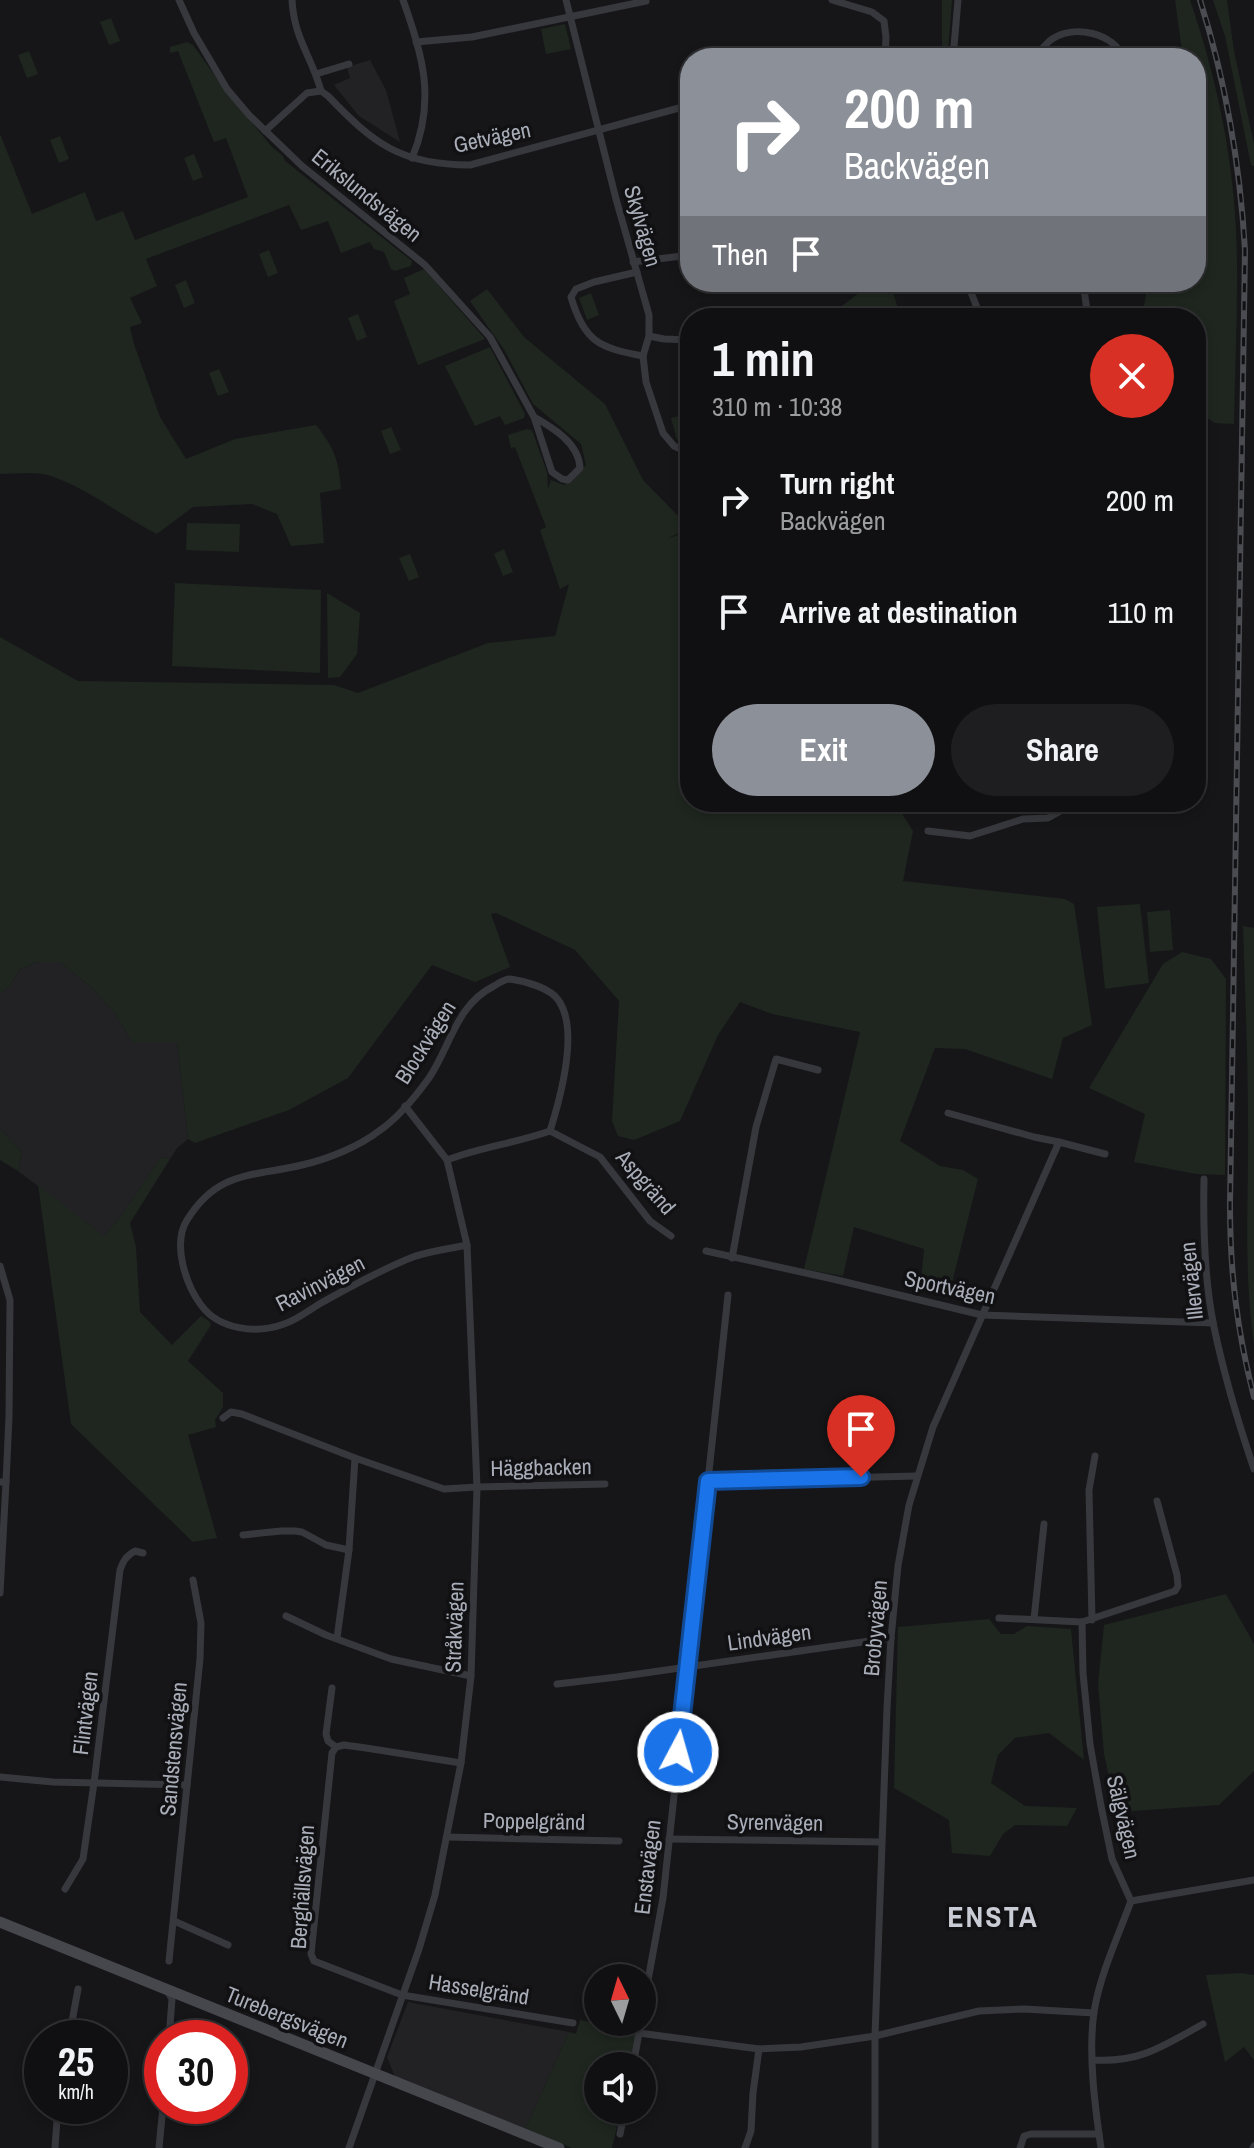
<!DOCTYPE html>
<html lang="en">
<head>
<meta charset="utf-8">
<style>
  :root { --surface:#101012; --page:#1e1e20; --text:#f1f3f6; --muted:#9c9d9f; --line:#303032; --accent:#8c9099 }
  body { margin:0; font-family:"Archivo Narrow",sans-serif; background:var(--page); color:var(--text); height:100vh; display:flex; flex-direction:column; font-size:30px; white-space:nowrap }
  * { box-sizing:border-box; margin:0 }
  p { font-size:26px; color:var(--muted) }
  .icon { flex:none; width:44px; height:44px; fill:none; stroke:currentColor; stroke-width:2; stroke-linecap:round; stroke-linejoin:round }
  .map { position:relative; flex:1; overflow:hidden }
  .side { position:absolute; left:680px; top:308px; width:526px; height:504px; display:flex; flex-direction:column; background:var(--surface); border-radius:32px; box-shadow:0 4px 12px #0003,0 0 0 2px var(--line) }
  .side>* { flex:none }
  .top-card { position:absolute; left:680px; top:48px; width:526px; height:244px; border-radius:32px; box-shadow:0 4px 12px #0003,0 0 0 2px var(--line); background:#8c9099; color:#fff; overflow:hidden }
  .needle { width:52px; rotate:355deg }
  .controls { position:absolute; left:584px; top:1964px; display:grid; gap:16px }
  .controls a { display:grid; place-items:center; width:72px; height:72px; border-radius:50%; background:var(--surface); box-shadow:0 4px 12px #0003,0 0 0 2px var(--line); font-size:40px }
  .speed { position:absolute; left:24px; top:2020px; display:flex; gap:16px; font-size:40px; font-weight:700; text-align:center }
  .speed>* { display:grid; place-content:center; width:104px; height:104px; border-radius:50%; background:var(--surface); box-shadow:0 4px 12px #0003,0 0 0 2px var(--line); line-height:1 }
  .speed small { font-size:20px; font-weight:400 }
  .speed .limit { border:12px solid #d22; background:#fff; color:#111 }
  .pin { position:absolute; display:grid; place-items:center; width:68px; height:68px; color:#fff; margin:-82px -34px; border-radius:50% 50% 50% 0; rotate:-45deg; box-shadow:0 0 8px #0007 }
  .pin .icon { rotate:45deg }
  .me { position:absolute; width:88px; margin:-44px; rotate:6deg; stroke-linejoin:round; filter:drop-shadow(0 0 6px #0008) }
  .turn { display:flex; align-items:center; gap:28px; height:168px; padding:0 32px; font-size:36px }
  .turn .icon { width:104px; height:104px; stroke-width:2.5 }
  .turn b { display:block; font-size:56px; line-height:68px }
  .then { display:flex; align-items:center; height:76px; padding:0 32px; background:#0003; gap:16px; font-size:30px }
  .round { display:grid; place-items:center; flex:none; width:84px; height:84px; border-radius:42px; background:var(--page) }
  .head { display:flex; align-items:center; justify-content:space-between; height:136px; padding:0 32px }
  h1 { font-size:48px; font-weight:800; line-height:60px }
  .primary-button { display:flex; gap:16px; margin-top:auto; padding:16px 32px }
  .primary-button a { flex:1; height:92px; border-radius:48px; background:var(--accent); color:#fff; font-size:32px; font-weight:800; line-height:92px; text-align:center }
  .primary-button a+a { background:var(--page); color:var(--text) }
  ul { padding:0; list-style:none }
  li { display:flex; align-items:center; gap:24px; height:112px; padding:0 32px }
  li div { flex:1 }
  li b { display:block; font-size:30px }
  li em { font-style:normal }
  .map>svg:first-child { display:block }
  .built { fill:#222225 }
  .green { fill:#1e261f }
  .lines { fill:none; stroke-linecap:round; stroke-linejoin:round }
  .street { stroke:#37383d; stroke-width:7 }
  .secondary { stroke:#45474d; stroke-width:11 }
  .rail-casing { stroke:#4a4c52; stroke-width:6 }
  .rail { stroke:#111113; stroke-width:3; stroke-dasharray:9; stroke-linecap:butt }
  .route-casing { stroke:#114b97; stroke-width:20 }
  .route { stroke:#1a73e8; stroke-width:14 }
  .labels { text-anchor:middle; stroke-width:7; stroke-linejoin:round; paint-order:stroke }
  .street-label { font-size:22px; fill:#a8adb8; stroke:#111113 }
  .district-label { font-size:30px; font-weight:bold; letter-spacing:2px; fill:#c9ccd4; stroke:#111113 }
</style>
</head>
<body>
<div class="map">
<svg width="1254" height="2148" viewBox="0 0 1254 2148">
  <rect width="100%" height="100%" fill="#161618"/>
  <g class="built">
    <polygon points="370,60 386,90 400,142 359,116 334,85 350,78 347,67"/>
    <polygon points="38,962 60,962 91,987 114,1012 132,1042 177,1042 188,1139 177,1148 170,1159 161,1157 121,1216 104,1236 18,1171 22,1152 0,1129 0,994 9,987 20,969"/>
    <polygon points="408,2002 569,2032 525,2130 395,2077 387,2057"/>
  </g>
  <g class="green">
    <polygon points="942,0 952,0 948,51 942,51"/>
    <path d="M1175,0H1190C1215,73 1232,150 1236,228C1239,293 1235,359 1234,424L1215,423L1203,415H1196V318H1142L1148,282H1196V58H1183Z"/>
    <polygon points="1213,0 1227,0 1234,51 1254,144 1254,166 1251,165 1225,36"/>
    <polygon points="111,18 120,41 109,45 100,22"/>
    <polygon points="565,24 571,49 546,54 541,29"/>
    <path d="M187,42L193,45L226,91L272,147L283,156L285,161L412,261L411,266L395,271L391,269L384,252L374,249L370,242L341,253L328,221L301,230L289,205L146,259L157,286L130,298L142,323L130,327L134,344L160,417L186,459L235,439L316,425C334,447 339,461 341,489L320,493L324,543L291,546L277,514L252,504L193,507L157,534C121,516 89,489 51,476C36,471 15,474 0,474V134L32,214L85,192L96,221L123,211L135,240L248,197L226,138L214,142L178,51L170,53V47Z"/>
    <polygon points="29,51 38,74 27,78 18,55"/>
    <polygon points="60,136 69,159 59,163 50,140"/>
    <polygon points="194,154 203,177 193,181 184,158"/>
    <polygon points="269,250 278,273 268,277 259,254"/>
    <polygon points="424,269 485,339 418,365 394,301 410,294 404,278"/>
    <polygon points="186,280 195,303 184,308 175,285"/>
    <polygon points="873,282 890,282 901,318 843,318 842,306"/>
    <polygon points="487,289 524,337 605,404 643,480 690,528 666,539 690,531 690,802 895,802 913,831 903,881 1065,899 1074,904 1092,1025 1063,1038 1052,1079 965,1049 935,1048 900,1141 940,1166 963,1170 978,1179 948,1299 920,1291 924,1249 854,1227 843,1276 804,1269 860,1032 772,1014 740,1002 718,1035 680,1121 634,1140 618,1136 612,1121 619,1001 575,950 496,913 491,914 510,967 475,982 432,965 348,1078 289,1110 195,1143 188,1139 177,1042 132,1042 114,1012 91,987 60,962 38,962 20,969 9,987 0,994 0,637 78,681 334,685 358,693 488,643 555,636 569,584 560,589 540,530 546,527 515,447 511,448 508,435 527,429 532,430 547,472 548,489 551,480 564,485 586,465 581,444 533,404 505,351 470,301"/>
    <polygon points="591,293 599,315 587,320 579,298"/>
    <polygon points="358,314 367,337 357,341 348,318"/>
    <polygon points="490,347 525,414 524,418 505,425 500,416 475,426 445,366"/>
    <polygon points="219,369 229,392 218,396 209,373"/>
    <polygon points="682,415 688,437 677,440 671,418"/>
    <polygon points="391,427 401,450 390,454 381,431"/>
    <polygon points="187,523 240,524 239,552 186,550"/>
    <polygon points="504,549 513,572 503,576 494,554"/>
    <polygon points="410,554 419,577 409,581 399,558"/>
    <polygon points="175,583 321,590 320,673 172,666"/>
    <polygon points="327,593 360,613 357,654 340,677 328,678"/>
    <polygon points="1140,904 1149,983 1105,989 1097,907"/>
    <polygon points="1170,910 1173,950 1150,952 1147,912"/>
    <path d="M1243,926L1254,928V1344C1243,1271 1249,1196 1248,1123C1248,1057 1245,992 1243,926Z"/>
    <polygon points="1182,952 1211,959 1226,979 1225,1175 1196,1174 1134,1162 1145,1114 1089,1088 1163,964"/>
    <polygon points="0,1129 22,1152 18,1171 0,1160"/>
    <polygon points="161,1157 170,1159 130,1223 136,1247 140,1312 172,1345 201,1316 209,1321 211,1325 188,1361 223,1393 223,1407 215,1420 216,1427 188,1435 217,1538 193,1542 71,1424 38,1185 104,1236 121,1216"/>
    <polygon points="1226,1594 1254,1644 1254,1771 1219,1805 1117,1812 1104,1754 1098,1684 1104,1625"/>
    <polygon points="989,1619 1001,1634 1014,1634 1027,1626 1071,1629 1084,1760 1049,1733 1015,1738 998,1755 991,1783 1025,1806 1077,1808 1067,1826 1015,1825 1003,1834 990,1856 952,1853 949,1820 894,1788 898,1627"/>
    <polygon points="1242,1973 1254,1975 1254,2060 1244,2047 1225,2062 1206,1975"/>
    <polygon points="580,2020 638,2032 631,2066 598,2066 598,2110 621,2110 612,2148 572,2148 525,2130 569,2032 576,2034"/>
  </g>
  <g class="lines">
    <g class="street">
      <path d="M179,0L194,33L227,89L249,115L302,166L425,265L490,337L534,417L552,472L562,479L568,480L580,468C579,443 553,428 534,417"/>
      <path d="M292,0C294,39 312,57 321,91"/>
      <path d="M403,0C423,55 436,101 412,158"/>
      <polyline points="566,0 616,199 649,315 649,336 643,356 646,382 663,433 674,446 685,451 690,449"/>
      <polyline points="832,0 872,12 884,21 886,37 885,58"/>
      <polyline points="416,42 472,37 646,1"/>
      <polyline points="953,58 958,0"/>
      <path d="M1035,58C1040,51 1045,44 1052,39C1075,24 1113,33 1124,58"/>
      <polyline points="316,74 349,64"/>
      <path d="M265,131L307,93L321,91L328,96C374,144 401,165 470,165L690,105"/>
      <polyline points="633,262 690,255"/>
      <path d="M637,272L594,282L576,289L571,297C584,342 600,348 643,356"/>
      <polyline points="967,282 981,318"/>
      <polyline points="1083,282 1088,318"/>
      <polyline points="649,336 664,339 690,340"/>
      <polyline points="684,472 685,451"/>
      <polyline points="1196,583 1201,591 1199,601 1196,604"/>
      <polyline points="1196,673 1199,687 1196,695"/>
      <polyline points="928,831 970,836 1023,819 1048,818 1066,808 1071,802"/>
      <polyline points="550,1131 600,1157 650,1221 671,1236"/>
      <polyline points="1059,1142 1105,1154"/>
      <path d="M447,1160C481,1147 516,1143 550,1131"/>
      <path d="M1204,1179C1203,1228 1204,1279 1214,1327C1224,1375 1238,1422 1254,1469"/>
      <path d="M467,1245C449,1249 430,1251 413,1257C382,1269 350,1287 321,1303C309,1310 297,1320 284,1324C257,1334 219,1330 201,1305C186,1285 172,1244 187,1220C218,1170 252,1177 302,1165C328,1159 358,1147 379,1131C398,1118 416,1096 429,1078C451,1045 456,1005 494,986C499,983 504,979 510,979C525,981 551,988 559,1001C579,1031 560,1099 550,1131"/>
      <polyline points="706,1251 833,1279 982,1315 1213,1323"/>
      <polyline points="732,1258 756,1127 776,1059 818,1070"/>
      <polyline points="0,1266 10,1300 9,1417 6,1482 0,1482"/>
      <polyline points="223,1418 231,1412 242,1414 355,1458 444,1489 477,1487 605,1484"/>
      <polyline points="708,1481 917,1476"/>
      <polyline points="243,1535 281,1531 295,1531 302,1532 326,1545 349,1550"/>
      <polyline points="0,1593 6,1482"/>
      <polyline points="286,1616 326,1635 391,1659 471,1676"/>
      <polyline points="999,1618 1082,1622 1175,1591 1178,1586 1177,1575 1157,1501"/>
      <polyline points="1034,1619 1044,1524"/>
      <polyline points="1092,1620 1089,1490 1095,1456"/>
      <path d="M1082,1622L1083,1673L1090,1744L1101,1806L1112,1859L1131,1901C1118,1937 1100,1974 1094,2012C1088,2054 1095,2107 1101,2148"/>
      <polyline points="337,1638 349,1550 355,1458"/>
      <polyline points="557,1684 617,1677 891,1638"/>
      <polyline points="332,1688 326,1734 328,1741 336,1747 332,1753 311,1954 314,1961 402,1995 573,2023"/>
      <polyline points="336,1747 344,1745 366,1748 461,1763"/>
      <polyline points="0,1777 53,1782 187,1785"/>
      <polyline points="447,1837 619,1841"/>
      <polyline points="669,1839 880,1842"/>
      <path d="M65,1889L83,1859L94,1783L120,1570C123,1561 126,1556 135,1551L143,1553"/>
      <polyline points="1131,1901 1254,1880"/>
      <polyline points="174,1921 228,1945"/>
      <polyline points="169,1961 200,1659 201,1623 193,1580"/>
      <polyline points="167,1990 172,1999 169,2038"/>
      <polyline points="642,2013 663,1898 728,1295"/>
      <polyline points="639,2033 759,2049 801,2047 875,2036 979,2011 1024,2009 1094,2013"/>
      <polyline points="69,2038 78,1989"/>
      <path d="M1093,2060C1140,2063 1163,2046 1203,2024"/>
      <polyline points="633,2066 641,2022"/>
      <polyline points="620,2134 625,2110"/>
      <polyline points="55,2148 58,2106"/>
      <polyline points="159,2148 163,2106"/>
      <polyline points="349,2148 419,1949 435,1895 461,1763 471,1676 477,1487 467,1245 447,1160 405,1106"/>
      <polyline points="745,2148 751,2131 753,2093 759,2049"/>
      <polyline points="875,2148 875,2036 887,1708 891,1638 898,1566 909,1505 933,1427 1059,1142 1034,1137 948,1113"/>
      <polyline points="1020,2148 1024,2136 1031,2134 1099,2134"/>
      <polyline points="1253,2148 1254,2146"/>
    </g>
    <polyline class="secondary" points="0,1922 559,2148"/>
    <defs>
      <path id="rail" d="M1200,0C1226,82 1240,164 1245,250L1230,1205C1230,1273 1237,1331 1254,1397"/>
    </defs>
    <use href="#rail" class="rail-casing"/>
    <use href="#rail" class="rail"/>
  </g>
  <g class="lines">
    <defs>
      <polyline id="route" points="678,1752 708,1481 861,1477"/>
    </defs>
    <use href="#route" class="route-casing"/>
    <use href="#route" class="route"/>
  </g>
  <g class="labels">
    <g class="street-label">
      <text transform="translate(492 137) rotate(-12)" y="8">Getvägen</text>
      <text transform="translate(367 195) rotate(39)" y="8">Erikslundsvägen</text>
      <text transform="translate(643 226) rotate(74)" y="8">Skylvägen</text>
      <text transform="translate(425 1042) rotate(-58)" y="8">Blockvägen</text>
      <text transform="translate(646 1182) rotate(49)" y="8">Aspgränd</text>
      <text transform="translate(1191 1281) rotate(-96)" y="8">Illervägen</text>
      <text transform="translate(320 1283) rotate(-27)" y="8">Ravinvägen</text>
      <text transform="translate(950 1287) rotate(12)" y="8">Sportvägen</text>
      <text transform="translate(541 1467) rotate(-1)" y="8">Häggbacken</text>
      <text transform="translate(454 1627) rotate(-88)" y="8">Stråkvägen</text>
      <text transform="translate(875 1628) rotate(-85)" y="8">Brobyvägen</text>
      <text transform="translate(769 1637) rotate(-8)" y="8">Lindvägen</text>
      <text transform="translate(85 1713) rotate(-83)" y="8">Flintvägen</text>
      <text transform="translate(173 1749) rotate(-85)" y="8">Sandstensvägen</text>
      <text transform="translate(1124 1817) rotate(77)" y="8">Sälgvägen</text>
      <text transform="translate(534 1821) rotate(1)" y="8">Poppelgränd</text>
      <text transform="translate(775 1822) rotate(1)" y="8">Syrenvägen</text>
      <text transform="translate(647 1867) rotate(-83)" y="8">Enstavägen</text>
      <text transform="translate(302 1887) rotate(-86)" y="8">Berghällsvägen</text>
      <text transform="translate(479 1989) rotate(9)" y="8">Hasselgränd</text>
      <text transform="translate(287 2017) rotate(22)" y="8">Turebergsvägen</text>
    </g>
    <g class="district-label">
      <text x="993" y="1927">ENSTA</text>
    </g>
  </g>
</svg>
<div class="controls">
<a><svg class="needle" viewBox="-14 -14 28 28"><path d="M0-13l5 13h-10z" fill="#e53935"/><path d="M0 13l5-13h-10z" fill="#9c9d9f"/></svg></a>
<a><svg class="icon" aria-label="sound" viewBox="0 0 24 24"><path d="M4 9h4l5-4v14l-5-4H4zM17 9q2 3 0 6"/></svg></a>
</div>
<div class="speed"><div>25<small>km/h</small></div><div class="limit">30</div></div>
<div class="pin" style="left:861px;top:1477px;background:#d93025"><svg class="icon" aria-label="arrive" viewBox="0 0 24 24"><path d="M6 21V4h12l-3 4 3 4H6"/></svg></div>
<svg class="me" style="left:678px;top:1752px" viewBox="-20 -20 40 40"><circle r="17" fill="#1a73e8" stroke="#fff" stroke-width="3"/><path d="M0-11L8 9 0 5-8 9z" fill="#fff"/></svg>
<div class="top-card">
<div class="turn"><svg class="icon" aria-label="right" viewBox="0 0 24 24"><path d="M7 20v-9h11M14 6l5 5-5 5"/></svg><div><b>200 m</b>Backvägen</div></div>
<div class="then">Then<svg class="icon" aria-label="arrive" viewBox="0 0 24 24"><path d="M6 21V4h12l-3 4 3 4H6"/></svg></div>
</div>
<section class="side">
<div class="head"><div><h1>1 min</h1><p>310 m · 10:38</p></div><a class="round" style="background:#d93025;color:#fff"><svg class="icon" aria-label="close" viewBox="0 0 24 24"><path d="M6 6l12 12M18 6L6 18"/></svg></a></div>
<ul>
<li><svg class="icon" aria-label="right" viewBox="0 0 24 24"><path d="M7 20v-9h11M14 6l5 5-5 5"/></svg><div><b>Turn right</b><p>Backvägen</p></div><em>200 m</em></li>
<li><svg class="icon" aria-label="arrive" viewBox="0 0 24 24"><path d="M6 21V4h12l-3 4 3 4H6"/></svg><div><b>Arrive at destination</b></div><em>110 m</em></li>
</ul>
<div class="primary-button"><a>Exit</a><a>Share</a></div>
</section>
</div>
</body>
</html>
